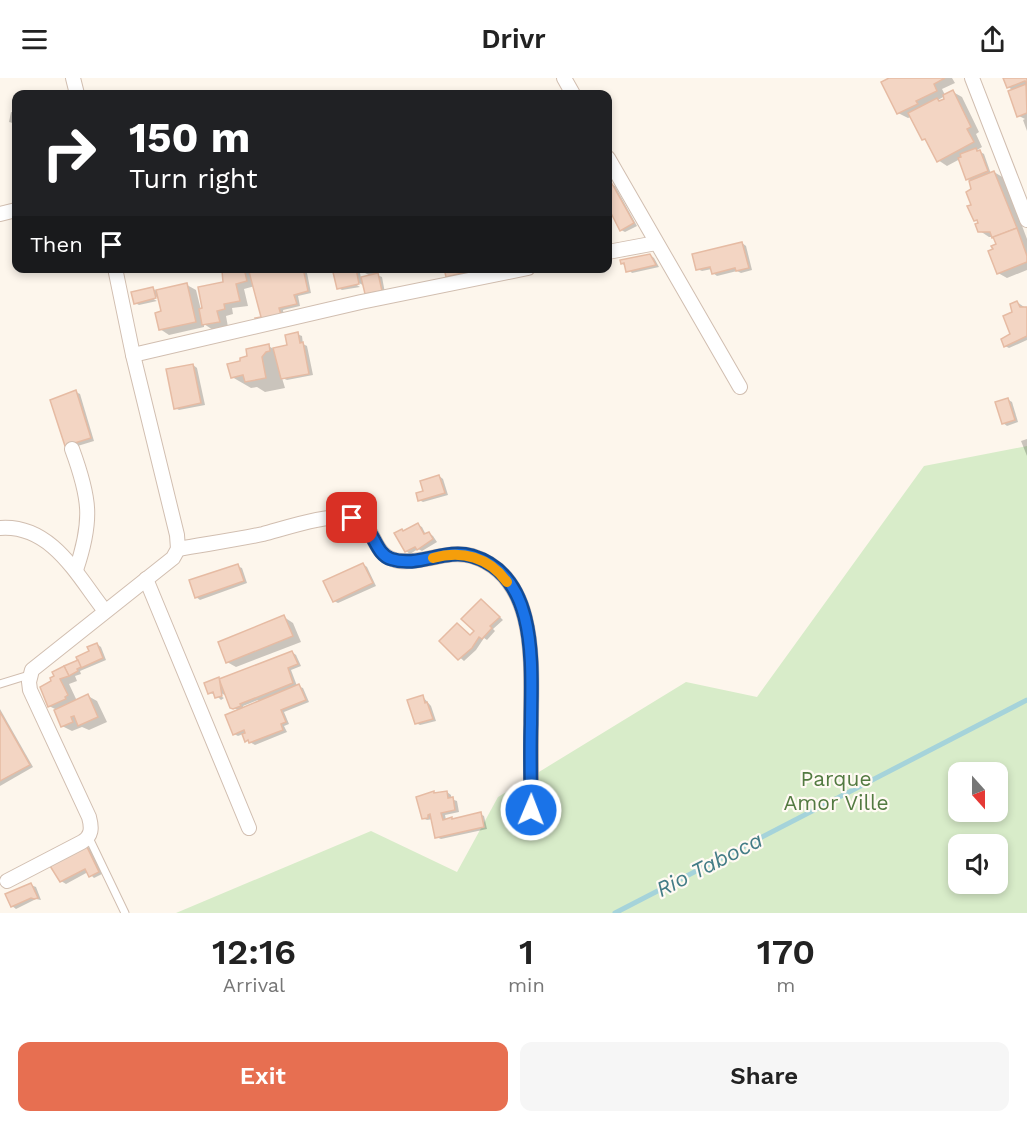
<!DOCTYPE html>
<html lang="en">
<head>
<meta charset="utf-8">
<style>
  :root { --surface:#fff; --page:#f6f6f6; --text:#222; --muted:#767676; --accent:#e76f51 }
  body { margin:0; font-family:"Work Sans",sans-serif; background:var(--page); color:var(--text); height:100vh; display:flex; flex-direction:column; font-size:22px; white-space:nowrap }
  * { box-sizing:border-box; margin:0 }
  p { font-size:20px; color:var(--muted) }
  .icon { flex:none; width:33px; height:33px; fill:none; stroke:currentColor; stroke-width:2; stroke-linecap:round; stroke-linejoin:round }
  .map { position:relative; height:835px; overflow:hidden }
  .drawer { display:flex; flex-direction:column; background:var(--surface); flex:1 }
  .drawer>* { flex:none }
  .top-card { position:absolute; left:12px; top:12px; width:600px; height:183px; border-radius:12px; box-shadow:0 3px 9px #0003; background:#202124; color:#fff; overflow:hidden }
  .needle { width:39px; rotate:159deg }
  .buttons { position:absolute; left:948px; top:684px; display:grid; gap:12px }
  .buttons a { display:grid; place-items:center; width:60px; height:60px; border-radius:12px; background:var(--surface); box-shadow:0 3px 9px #0003; font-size:30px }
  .pin { position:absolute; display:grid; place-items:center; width:51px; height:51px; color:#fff; margin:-26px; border-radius:12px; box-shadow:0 3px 9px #0006 }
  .me { position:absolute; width:66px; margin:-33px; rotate:1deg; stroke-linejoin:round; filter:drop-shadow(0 0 4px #0008) }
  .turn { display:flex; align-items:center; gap:21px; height:126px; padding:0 18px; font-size:27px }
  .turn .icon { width:78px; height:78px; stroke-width:2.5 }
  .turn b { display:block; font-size:42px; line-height:51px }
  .then { display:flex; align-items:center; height:57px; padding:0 18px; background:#0003; gap:12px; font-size:22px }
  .eta { display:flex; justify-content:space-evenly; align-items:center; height:102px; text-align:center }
  .eta b { font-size:36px; font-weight:600; line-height:42px }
  .action { display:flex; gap:12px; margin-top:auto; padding:12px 18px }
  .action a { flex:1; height:69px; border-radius:12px; background:var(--accent); color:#fff; font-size:24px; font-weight:600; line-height:69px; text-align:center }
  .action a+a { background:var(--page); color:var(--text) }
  header { display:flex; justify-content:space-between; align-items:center; height:78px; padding:0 18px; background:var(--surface); font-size:27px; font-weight:600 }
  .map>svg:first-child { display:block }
  .green { fill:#d8ecc9; fill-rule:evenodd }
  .shadow { fill:#0003; fill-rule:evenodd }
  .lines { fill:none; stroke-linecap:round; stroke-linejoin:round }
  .stream { stroke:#a5d3da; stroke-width:5 }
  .building { fill:#f3d5c3; stroke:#e6bba3; stroke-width:1.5 }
  .service-casing { stroke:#d1beb0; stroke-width:9 }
  .minor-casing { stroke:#d1beb0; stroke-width:16 }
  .service { stroke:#fff; stroke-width:7 }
  .minor { stroke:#fff; stroke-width:14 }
  .route-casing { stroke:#114b97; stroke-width:15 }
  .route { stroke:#1a73e8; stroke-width:10 }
  .slow { stroke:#f59e0b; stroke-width:10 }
  .labels { text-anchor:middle; stroke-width:4.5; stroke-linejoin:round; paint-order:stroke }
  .park-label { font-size:21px; fill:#537a41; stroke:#fffaf3 }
  .water-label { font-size:22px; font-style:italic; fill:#437c86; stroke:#fffaf3 }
</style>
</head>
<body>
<header><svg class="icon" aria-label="menu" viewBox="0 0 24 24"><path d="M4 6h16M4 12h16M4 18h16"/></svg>Drivr<svg class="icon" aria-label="share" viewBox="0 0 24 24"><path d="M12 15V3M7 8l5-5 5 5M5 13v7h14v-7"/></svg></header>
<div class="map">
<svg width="1027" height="835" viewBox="0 0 1027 835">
  <rect width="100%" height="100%" fill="#fdf6ec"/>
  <path class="green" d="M1027,368V835H176L371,753L457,794L498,719L686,604L757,619L924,388ZM958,694H998V734H958ZM958,766H998V806H958Z"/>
  <g class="shadow">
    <path d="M893,0H952L955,5L942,11L945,17L953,14L962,19L979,54L976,56L982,69L977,72L984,76L991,96L994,94L1004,100L1027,161V192L1007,200L998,195L995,172L998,167L994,159H989L980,153V146L976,142L970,102L967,101L960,81L947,88L938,82L928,64L923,61L911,39L908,40L898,35ZM945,18L947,21L941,24L938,22Z"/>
    <polygon points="1004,0 1027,0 1027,53 1023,42 1025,41 1019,38 1014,13 1008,9"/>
    <polygon points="11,34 16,35 16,46 9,44"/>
    <polygon points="610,106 615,108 637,148 625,154 621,152 608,125 608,107"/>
    <polygon points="742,165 746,168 752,192 741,195 737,193 717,198 713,195 712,191 702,193 697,191"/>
    <polygon points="650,177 654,180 659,189 632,195 622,185"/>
    <polygon points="241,190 251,194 250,190 306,190 311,215 298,218 300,228 283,232 284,239 267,243 255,208 244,211 248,228 232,230 233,236 226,238 228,249 213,252 204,246 204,249 169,257 160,251 163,234 160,221 150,215 148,218 157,223 139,227 135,225 153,211 157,213 187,207 196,212 201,232 225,205"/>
    <polygon points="334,190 359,190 361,200 371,198 365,195 364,190 398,190 375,196 382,199 385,215 370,218 366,215 364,208 353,201 352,204 360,209 342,212 338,210"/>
    <polygon points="446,190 474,190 475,195 452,200 448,198"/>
    <polygon points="1017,224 1027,231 1027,262 1009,270 1005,268 1012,257 1014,235"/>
    <polygon points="297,256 302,258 303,266 307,268 313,297 287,302 282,300 285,310 265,314 257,309 251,310 232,299 242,284 268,268 274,271 288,269"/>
    <polygon points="193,287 197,290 205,327 179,332 175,330"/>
    <polygon points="76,314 80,316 94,363 71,370"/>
    <polygon points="1007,321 1012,324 1018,344 1007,348 1003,345"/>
    <polygon points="1027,361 1027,378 1021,363"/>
    <polygon points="439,398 443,401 448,417 423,424 419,422"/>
    <polygon points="418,447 422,449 426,457 429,455 433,458 437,464 422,473 418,471 410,476 406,473 405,454"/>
    <polygon points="363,486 367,489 376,508 338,525 334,523"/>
    <polygon points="237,488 242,490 247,505 200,522 196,519"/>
    <polygon points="485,525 503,542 493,551 495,553 487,562 484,560 476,572 464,583 441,563 471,558 476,553"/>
    <polygon points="284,539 293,545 301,564 236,589 227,584"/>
    <polygon points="97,566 101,569 106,582 80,593 81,596 75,598 77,603 69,606 77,623 88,618 97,623 107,644 89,652 82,649 72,653 62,648 55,631 49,628 41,610 80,583"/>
    <path d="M292,574L296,577L301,588L291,592L297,608L303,610L309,624L284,634L289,646L284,648L287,654L255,667L246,662L243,656L238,658L234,656L240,633L232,629L228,619L216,612L215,615L224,620L221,622L216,617L210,615L206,606ZM258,622L259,624L244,631L243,628Z"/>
    <polygon points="423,619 431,628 436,643 420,647 416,645"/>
    <polygon points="0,631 33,689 0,708"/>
    <polygon points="447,714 451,717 451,721 457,723 459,734 445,737 446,742 480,736 484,738 487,751 441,761 436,759 433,741 427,742 423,740"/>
    <polygon points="86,768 90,770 102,796 94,800 88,794 66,806 61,803"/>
    <polygon points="31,807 36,809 41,822 36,821 16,831 12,828"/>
  </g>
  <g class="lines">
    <polyline class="stream" points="615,835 1027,622"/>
  </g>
  <g class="building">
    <polygon points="889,0 945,0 934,6 937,13 916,23 918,26 897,36 881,4"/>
    <polygon points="1003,0 1027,0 1027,6 1025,3 1007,10"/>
    <polygon points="1026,6 1027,35 1017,39 1008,13"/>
    <polygon points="953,12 971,49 967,51 974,64 937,84 925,61 922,62 908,35 937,20 939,23 944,21 943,17"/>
    <polygon points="976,70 977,73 980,72 988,93 966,102 958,80 961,79 960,76"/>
    <polygon points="994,93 1017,150 992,160 990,154 978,154 975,146 978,145 977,142 974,143 967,128 971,127 966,114 971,111 969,103"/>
    <polygon points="611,104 634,145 620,153 608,129 608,105"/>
    <polygon points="1017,150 1027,178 1027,184 997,196 988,173 993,171 991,168 996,166 993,159"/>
    <polygon points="742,164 749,190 736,193 735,190 712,196 710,189 696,192 692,176"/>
    <polygon points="650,176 656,187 626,194 624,185 621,186 620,182"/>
    <polygon points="234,190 244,190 247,203 236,206 240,223 224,226 225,231 217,233 220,244 202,247 199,231 202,230 198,209 223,204 222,193"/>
    <polygon points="248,190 303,190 308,213 294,217 297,226 279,230 281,237 256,244 255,240 261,239"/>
    <polygon points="332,190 356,190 359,206 337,211"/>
    <polygon points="444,190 471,190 471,193 446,199"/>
    <polygon points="378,195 382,213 365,216 361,199"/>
    <polygon points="187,205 196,244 159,252 155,235 161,233 156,212"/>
    <polygon points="153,209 156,220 134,226 131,214"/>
    <polygon points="1017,223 1020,229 1027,229 1027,258 1004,269 1001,261 1010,256 1003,238 1012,234 1010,226"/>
    <polygon points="298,254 300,265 303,264 309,296 281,301 273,270 287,267 285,257"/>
    <polygon points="269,266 270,273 266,274 262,279 266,300 245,304 243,297 231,300 227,286 240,283 240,280 247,278 246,271"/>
    <polygon points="193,286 201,325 174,331 166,291"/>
    <polygon points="76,312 91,360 65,368 50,322"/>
    <polygon points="1008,320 1015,342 1002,346 995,324"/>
    <polygon points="439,397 445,415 418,423 416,415 423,413 420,403"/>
    <polygon points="418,445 424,456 429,454 433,461 417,472 415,469 405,474 394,455 402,451 403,453"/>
    <polygon points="363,485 373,505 333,524 323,503"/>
    <polygon points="238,486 244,503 195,520 189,502"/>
    <polygon points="481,521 500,539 490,548 492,550 482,561 479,559 472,570 458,582 439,563 457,545 470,557 474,553 461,541"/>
    <polygon points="284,537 293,558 226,585 218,564"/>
    <polygon points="97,565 103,580 81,590 76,579 89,573 87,569"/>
    <polygon points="292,573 298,586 288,590 293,605 240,626 241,628 233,631 230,630 219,601"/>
    <polygon points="78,582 81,589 77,591 78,593 69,598 64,588"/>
    <polygon points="64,588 69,598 60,601 68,617 65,619 66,621 48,629 40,609 51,603 50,600 54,598 52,594"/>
    <polygon points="219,599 222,618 215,620 213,614 208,616 204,605"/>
    <polygon points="299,606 306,622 281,632 286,644 281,646 283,652 249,665 248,662 245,664 242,656 245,655 244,652 233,657 225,637"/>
    <polygon points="88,616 98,639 78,648 74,638 71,639 73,644 61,649 54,632"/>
    <polygon points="423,617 425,625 427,624 433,641 415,646 407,622"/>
    <polygon points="0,634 30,687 0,703"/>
    <polygon points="434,713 434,715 447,713 448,720 453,719 455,732 441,735 443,742 452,739 452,741 481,734 484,749 435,760 430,736 428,737 428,740 422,741 416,719"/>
    <polygon points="86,767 99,794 89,799 85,791 60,804 50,788"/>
    <polygon points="31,805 38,820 34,821 31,820 11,829 5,816"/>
  </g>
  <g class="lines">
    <defs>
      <g id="service">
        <polyline points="0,606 29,597"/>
        <polyline points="89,760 125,835"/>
      </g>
      <g id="minor">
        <polyline points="73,0 77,16"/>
        <polyline points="564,0 573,16"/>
        <polyline points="972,0 1027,142"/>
        <polyline points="608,80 740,309"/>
        <polyline points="0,136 16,132"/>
        <polyline points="608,174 656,165"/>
        <polyline points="133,277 361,224 528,190"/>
        <path d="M72,371C90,420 93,442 76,492"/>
        <path d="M0,450C52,446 78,499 105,533"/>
        <path d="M178,471C206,466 235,462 263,456C286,450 330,435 352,440C379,447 369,479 400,483C424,486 448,471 472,478C540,499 531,591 531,646C531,674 531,703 531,732"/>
        <polyline points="146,501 249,750"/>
        <path d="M7,803L82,764C92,758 92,750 89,739L30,612L29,604L32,592L173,480L178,471L177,457L133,277L115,190"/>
      </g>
    </defs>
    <use href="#service" class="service-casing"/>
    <use href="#minor" class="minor-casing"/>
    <use href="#service" class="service"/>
    <use href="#minor" class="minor"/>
  </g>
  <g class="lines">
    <defs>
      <path id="route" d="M352,440C376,449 373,475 391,481C418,490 445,470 472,478C540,498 531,591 531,646C530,674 531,703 531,732"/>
    </defs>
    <use href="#route" class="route-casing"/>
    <use href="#route" class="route"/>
    <path class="slow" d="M433,480C462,472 489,479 507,504"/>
  </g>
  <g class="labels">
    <g class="park-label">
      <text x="836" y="708">Parque<tspan x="836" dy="24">Amor Ville</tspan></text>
    </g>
    <g class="water-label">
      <text transform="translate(709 786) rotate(-27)" y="8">Rio Taboca</text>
    </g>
  </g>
</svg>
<div class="buttons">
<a><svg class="needle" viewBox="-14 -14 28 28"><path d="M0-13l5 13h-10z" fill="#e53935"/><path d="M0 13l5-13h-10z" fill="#767676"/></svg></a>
<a><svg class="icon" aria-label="sound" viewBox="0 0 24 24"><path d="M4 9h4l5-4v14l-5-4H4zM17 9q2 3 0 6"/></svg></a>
</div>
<div class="pin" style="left:352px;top:440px;background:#d93025"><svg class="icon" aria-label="arrive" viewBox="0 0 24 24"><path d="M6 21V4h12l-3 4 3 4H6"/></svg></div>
<svg class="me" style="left:531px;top:732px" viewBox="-20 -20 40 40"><circle r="17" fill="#1a73e8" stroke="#fff" stroke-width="3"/><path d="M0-11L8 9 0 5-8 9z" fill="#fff"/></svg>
<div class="top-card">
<div class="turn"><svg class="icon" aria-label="right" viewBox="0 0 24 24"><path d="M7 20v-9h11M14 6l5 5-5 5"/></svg><div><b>150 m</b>Turn right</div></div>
<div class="then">Then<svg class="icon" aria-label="arrive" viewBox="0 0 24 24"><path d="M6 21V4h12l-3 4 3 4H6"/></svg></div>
</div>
</div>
<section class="drawer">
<div class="eta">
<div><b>12:16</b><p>Arrival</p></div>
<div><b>1</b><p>min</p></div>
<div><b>170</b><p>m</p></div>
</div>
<div class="action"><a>Exit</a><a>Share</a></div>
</section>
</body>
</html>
